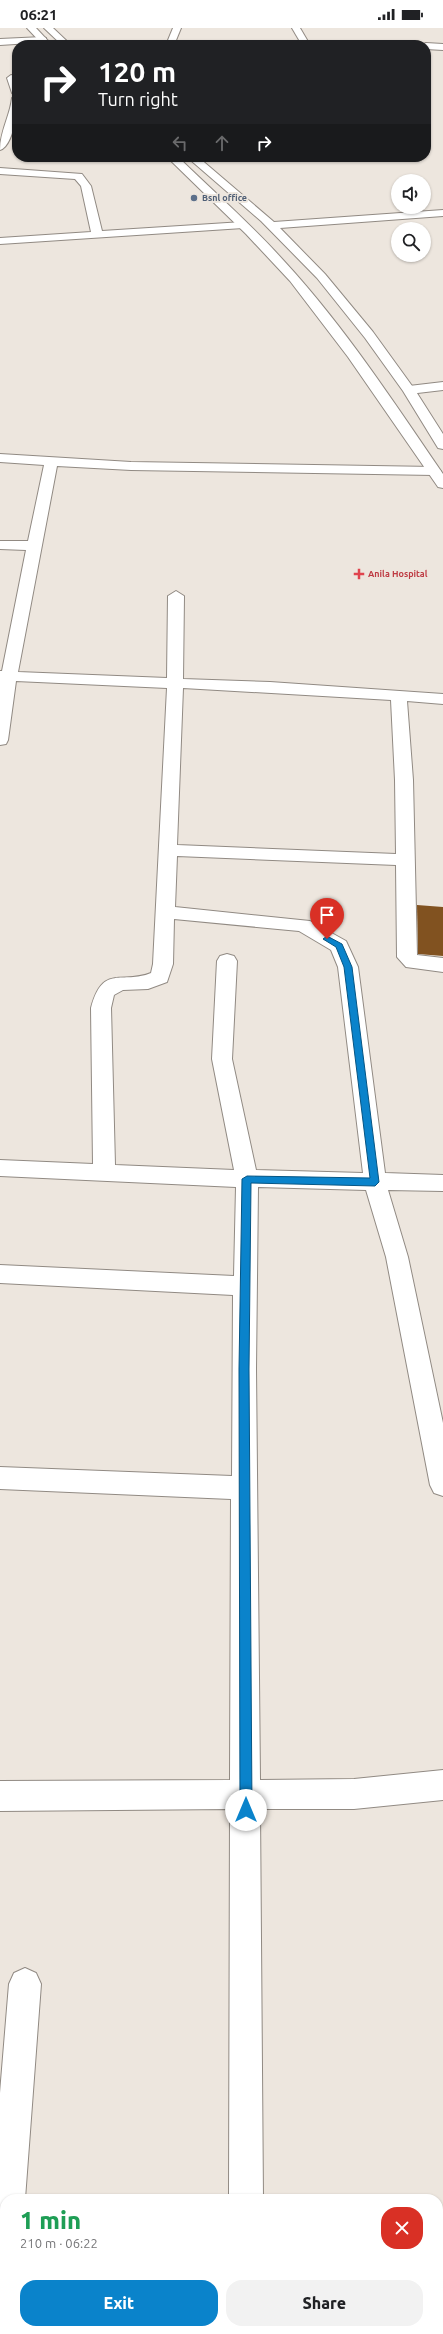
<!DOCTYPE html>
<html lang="en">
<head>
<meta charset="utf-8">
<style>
  :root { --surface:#fff; --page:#f2f2f2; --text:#202124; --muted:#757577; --accent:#0a83cb }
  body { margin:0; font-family:Ubuntu,sans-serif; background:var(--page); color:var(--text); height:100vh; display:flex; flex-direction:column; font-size:15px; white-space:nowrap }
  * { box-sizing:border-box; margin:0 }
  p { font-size:13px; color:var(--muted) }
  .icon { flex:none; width:22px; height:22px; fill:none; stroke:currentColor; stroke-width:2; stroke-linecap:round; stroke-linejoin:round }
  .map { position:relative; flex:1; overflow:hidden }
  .side { position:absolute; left:0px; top:2166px; width:443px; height:140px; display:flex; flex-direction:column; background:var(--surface); border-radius:16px 16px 0 0; box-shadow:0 1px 3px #0004 }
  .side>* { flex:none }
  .hud { position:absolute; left:12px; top:12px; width:419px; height:122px; border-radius:16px; box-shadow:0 1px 3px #0004; background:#202124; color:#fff; overflow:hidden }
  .fabs { position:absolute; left:391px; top:146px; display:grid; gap:8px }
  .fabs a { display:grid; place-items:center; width:40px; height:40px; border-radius:50%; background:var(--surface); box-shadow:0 1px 3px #0004; font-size:20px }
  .pin { position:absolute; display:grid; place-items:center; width:34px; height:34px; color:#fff; margin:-41px -17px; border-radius:50% 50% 50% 0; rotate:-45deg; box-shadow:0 0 4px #0007 }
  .pin .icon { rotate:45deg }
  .me { position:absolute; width:44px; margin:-22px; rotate:0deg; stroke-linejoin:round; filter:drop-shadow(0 0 3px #0008) }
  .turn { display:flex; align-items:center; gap:14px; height:84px; padding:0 20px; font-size:18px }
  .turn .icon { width:52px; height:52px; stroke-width:2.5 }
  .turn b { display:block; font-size:28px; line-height:34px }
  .lanes { display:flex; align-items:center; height:38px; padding:0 20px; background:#0003; justify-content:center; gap:20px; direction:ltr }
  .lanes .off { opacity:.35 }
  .round { display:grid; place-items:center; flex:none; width:42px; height:42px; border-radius:16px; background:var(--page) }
  .headline { display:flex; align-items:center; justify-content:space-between; height:68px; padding:0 20px }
  h1 { font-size:24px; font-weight:800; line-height:30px; color:#1e9e55 }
  .action { display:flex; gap:8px; margin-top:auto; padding:8px 20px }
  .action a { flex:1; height:46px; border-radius:16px; background:var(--accent); color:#fff; font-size:16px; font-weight:800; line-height:46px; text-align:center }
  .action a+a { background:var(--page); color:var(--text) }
  .status { display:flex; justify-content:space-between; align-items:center; height:28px; padding:0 20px; background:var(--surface); direction:ltr }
  .status svg { height:11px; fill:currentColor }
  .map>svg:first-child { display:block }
  .building { fill:#815220 }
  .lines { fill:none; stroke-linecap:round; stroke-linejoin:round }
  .street-casing { stroke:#918a83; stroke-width:2 }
  .secondary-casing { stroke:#918a83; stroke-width:2 }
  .street { fill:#fff; fill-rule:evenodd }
  .secondary { fill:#fff; fill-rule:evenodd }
  .route { fill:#0a83cb; stroke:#065584 }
  .service-dot { fill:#5c6f8a; stroke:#ede6de; stroke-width:1.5 }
  .health-dot { fill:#e0444e; stroke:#ede6de; stroke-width:1.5 }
  .labels { text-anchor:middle; stroke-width:4; stroke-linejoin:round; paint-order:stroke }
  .far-service-label { font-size:9px; font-weight:bold; fill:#4e5e75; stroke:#ede6de; text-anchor:start }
  .far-health-label { font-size:9px; font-weight:bold; fill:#be3a42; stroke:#ede6de; text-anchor:start }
</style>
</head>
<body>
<div class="status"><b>06:21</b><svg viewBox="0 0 49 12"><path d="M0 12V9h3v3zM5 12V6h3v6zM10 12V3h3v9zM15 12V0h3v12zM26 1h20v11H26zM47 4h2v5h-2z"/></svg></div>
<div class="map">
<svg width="443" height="2306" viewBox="0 0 443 2306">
  <rect width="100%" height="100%" fill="#ede6de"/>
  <polygon class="building" points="417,877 443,879 443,928 418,926"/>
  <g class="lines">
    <defs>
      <g id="street">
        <polygon points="173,0 181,0 174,17 166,17"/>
        <polygon points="292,0 300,0 310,17 302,17"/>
        <polygon points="43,9 46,10 46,14 0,17 0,11"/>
        <polygon points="426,15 443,16 443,22 426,21 426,17 422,17"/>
        <path d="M11,47L14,48C22,61 16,118 0,122C0,103 10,88 12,70L16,67L12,65L7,50Z"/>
        <polygon points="0,140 82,146 91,158 102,203 243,194 248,197 243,200 0,216 0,210 91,204 81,158 75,151 0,146"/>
        <polygon points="443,354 443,362 409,366 403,362 409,358"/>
        <path d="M0,426L131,434L434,439L441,443L434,447L131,442L57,438L18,644L167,650L168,568L176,563L184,568L183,651L270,654L443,666V676L407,673L413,752L417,927L443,930V944L406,939L397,929L396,837L177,828L175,879L310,893L346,913L358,939L385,1145L443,1147V1163L388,1162L408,1229L443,1395V1468L434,1465L430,1457L386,1229L366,1162L258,1159L256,1341L260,1752L354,1751L443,1742V1772L354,1781H260L263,2171H229L230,1781L0,1783V1753L230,1752L231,1471L0,1461V1439L232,1448L233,1267L0,1255V1237L234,1248L236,1159L0,1148V1132L93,1136L91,980C103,935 122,957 151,945L153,936L167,660L16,653L8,712L6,716L0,717V643H2L26,522L0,521V513H28L44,437L0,434ZM183,660L391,672L395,752L396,826L177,817ZM174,891L299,903L331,922L338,939L363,1145L256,1142L232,1031L237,933L234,928L227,926L220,928L217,933L212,1031L234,1142L115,1137L111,980L114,967L123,962L148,961L167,954L173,936Z"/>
        <polygon points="25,1940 36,1945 41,1956 25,2171 5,2171 5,2187 0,2185 0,2065 9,1956 14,1945"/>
        <polygon points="5,2197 5,2295 0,2297 0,2199"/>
        <rect x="438" y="2221" width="5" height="34"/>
        <rect x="228" y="2301" width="36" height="5"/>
      </g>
      <g id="secondary">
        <polygon points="27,0 36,0 52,17 43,17"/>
        <polygon points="44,0 53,0 71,17 62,17"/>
        <path d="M167,129H178C213,163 251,196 284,233C344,298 393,373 443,446V460L438,459L348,329L290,253L246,206Z"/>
        <polygon points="187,129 198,129 274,194 443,182 443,188 280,200 325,246 373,304 415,362 443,406 443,421 438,420 403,363 365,310 317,250 261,193"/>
      </g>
    </defs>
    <use href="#street" class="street-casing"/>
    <use href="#secondary" class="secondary-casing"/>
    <use href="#street" class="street"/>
    <use href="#secondary" class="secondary"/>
  </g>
  <polygon class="route" points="327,908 342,916 352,939 379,1154 375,1158 251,1155 249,1341 252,1782 250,1786 246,1788 242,1786 240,1782 239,1341 242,1151 247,1148 370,1150 344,939 336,919 323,911"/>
  <circle class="service-dot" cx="194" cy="170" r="4"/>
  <path class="health-dot" d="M357 540h4v4h4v4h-4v4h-4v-4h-4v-4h4z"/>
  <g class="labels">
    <g class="far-service-label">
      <text x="202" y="173">Bsnl office</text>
    </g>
    <g class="far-health-label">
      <text x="368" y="549">Anila Hospital</text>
    </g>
  </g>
</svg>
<div class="fabs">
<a><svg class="icon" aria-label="sound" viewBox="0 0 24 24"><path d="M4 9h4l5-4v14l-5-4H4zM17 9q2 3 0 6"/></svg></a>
<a><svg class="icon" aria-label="search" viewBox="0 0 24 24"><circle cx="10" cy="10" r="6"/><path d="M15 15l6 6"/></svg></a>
</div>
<div class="pin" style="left:327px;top:911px;background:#d93025"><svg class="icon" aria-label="arrive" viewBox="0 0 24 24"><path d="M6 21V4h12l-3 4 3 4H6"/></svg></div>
<svg class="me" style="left:246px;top:1782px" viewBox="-20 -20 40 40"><circle r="19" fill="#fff"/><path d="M0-13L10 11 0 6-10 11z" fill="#0a83cb"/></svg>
<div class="hud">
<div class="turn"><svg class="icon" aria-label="right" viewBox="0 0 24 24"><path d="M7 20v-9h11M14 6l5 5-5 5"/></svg><div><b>120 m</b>Turn right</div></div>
<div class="lanes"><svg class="icon off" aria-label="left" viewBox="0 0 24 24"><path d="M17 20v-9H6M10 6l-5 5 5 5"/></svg><svg class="icon off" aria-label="ahead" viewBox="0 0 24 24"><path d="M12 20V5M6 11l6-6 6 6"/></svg><svg class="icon" aria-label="right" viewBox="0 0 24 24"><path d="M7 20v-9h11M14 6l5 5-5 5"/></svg></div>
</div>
<section class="side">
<div class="headline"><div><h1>1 min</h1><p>210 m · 06:22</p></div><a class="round" style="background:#d93025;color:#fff"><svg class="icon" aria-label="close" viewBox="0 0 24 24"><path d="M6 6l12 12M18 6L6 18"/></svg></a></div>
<div class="action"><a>Exit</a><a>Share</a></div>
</section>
</div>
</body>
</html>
